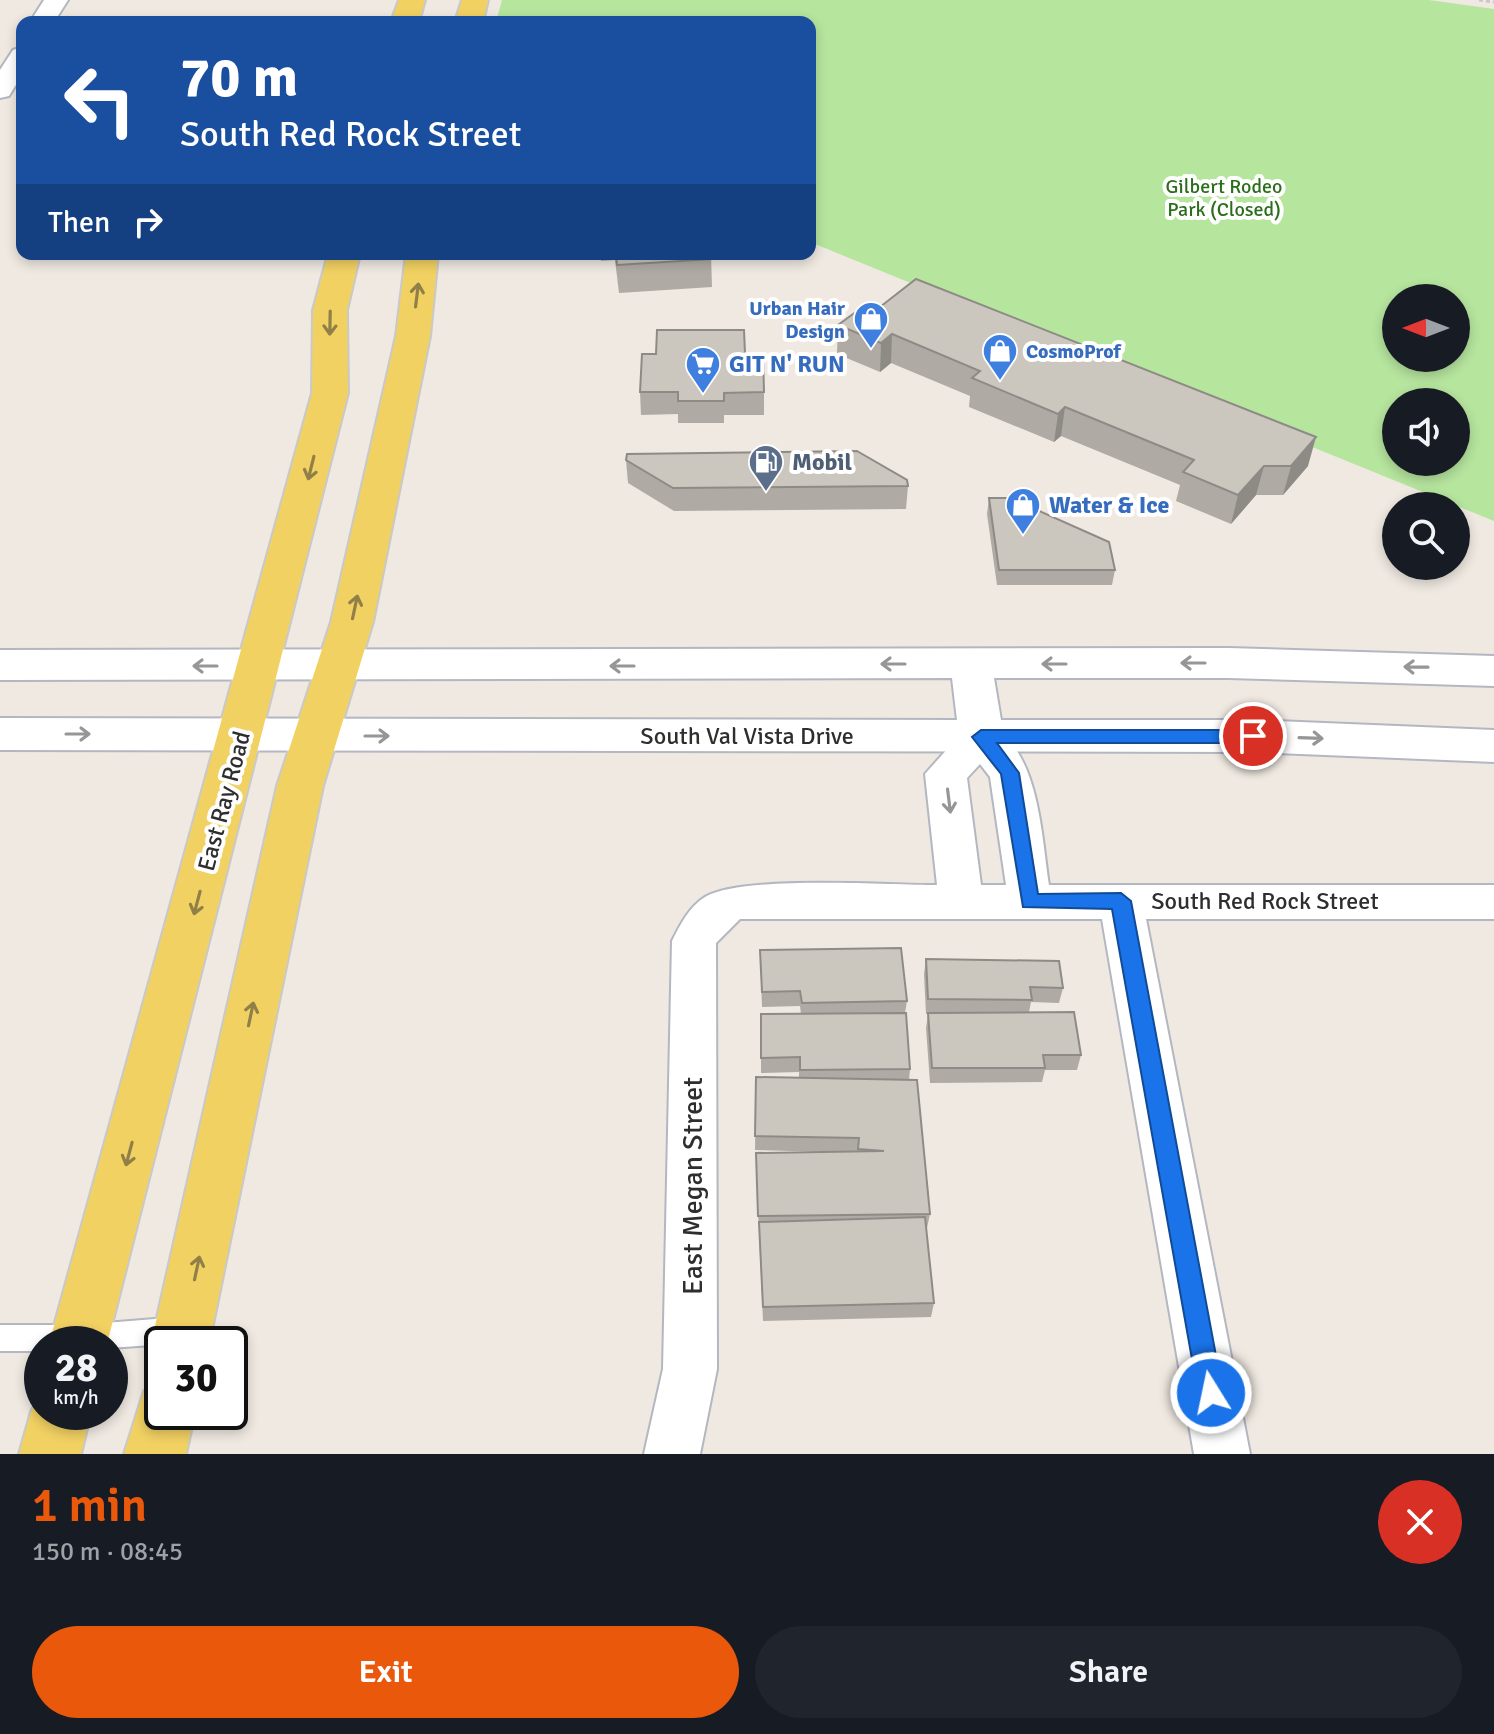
<!DOCTYPE html>
<html lang="en">
<head>
<meta charset="utf-8">
<style>
  :root { --surface:#171b24; --page:#20242c; --text:#f1f3f6; --muted:#9ea1a6; --accent:#ea580c }
  body { margin:0; font-family:Signika,sans-serif; background:var(--page); color:var(--text); height:100vh; display:flex; flex-direction:column; font-size:30px; white-space:nowrap }
  * { box-sizing:border-box; margin:0 }
  p { font-size:26px; color:var(--muted) }
  .icon { flex:none; width:44px; height:44px; fill:none; stroke:currentColor; stroke-width:2; stroke-linecap:round; stroke-linejoin:round }
  .map { position:relative; height:1454px; overflow:hidden }
  .panel { display:flex; flex-direction:column; background:var(--surface); flex:1 }
  .panel>* { flex:none }
  .guide { position:absolute; left:16px; top:16px; width:800px; height:244px; border-radius:16px; box-shadow:0 4px 12px #0003; background:#1a4fa0; color:#fff; overflow:hidden }
  .needle { width:52px; rotate:270deg }
  .fabs { position:absolute; left:1382px; top:284px; display:grid; gap:16px }
  .fabs a { display:grid; place-items:center; width:88px; height:88px; border-radius:50%; background:var(--surface); box-shadow:0 4px 12px #0003; font-size:40px }
  .speed { position:absolute; left:24px; top:1326px; display:flex; gap:16px; font-size:40px; font-weight:700; text-align:center }
  .speed>* { display:grid; place-content:center; width:104px; height:104px; border-radius:50%; background:var(--surface); box-shadow:0 4px 12px #0003; line-height:1 }
  .speed small { font-size:20px; font-weight:400 }
  .speed .limit { border:4px solid #111; border-radius:12px; background:#fff; color:#111 }
  .pin { position:absolute; display:grid; place-items:center; width:68px; height:68px; color:#fff; margin:-34px; border:4px solid #fff; border-radius:50%; box-shadow:0 2px 8px #0007 }
  .me { position:absolute; width:88px; margin:-44px; rotate:350deg; stroke-linejoin:round; filter:drop-shadow(0 0 6px #0008) }
  .turn { display:flex; align-items:center; gap:28px; height:168px; padding:0 32px; font-size:36px }
  .turn .icon { width:104px; height:104px; stroke-width:2.5 }
  .turn b { display:block; font-size:56px; line-height:68px }
  .then { display:flex; align-items:center; height:76px; padding:0 32px; background:#0003; gap:16px; font-size:30px }
  .round { display:grid; place-items:center; flex:none; width:84px; height:84px; border-radius:42px; background:var(--page) }
  .summary { display:flex; align-items:center; justify-content:space-between; height:136px; padding:0 32px }
  h1 { font-size:48px; font-weight:600; line-height:60px; color:var(--accent) }
  .action { display:flex; gap:16px; margin-top:auto; padding:16px 32px }
  .action a { flex:1; height:92px; border-radius:48px; background:var(--accent); color:#fff; font-size:32px; font-weight:600; line-height:92px; text-align:center }
  .action a+a { background:var(--page); color:var(--text) }
  .map>svg:first-child { display:block }
  .green { fill:#b6e59e; fill-rule:evenodd }
  .lines { fill:none; stroke-linecap:round; stroke-linejoin:round }
  .service-casing { stroke:#b4b7c1; stroke-width:4 }
  .minor-casing { stroke:#b4b7c1; stroke-width:4 }
  .secondary-casing { stroke:#b4b7c1; stroke-width:4 }
  .primary-casing { stroke:#c9c9c9; stroke-width:4 }
  .path { stroke:#c9c9c9; stroke-width:3; stroke-dasharray:4 3; stroke-linecap:butt }
  .service { fill:#fff; fill-rule:evenodd }
  .minor { fill:#fff; fill-rule:evenodd }
  .secondary { fill:#fff; fill-rule:evenodd }
  .primary { fill:#f2d163; fill-rule:evenodd }
  .wall { fill:#afaba4 }
  .shaded-wall { fill:#8e8b86 }
  .building { fill:#cbc7bf; stroke:#8e8b86; stroke-width:2 }
  .oneway { stroke:#908048 }
  .oneway2 { stroke:#969696 }
  .route { fill:#1a73e8; stroke:#114b97; stroke-width:2 }
  .labels { text-anchor:middle; stroke-width:8; stroke-linejoin:round; paint-order:stroke }
  .far-park-label { font-size:20px; fill:#2c6e1b; stroke:#fff }
  .far-shop-label { font-size:20px; font-weight:bold; fill:#366cbe; stroke:#fff; text-anchor:end }
  .shop-label { font-size:24px; font-weight:bold; fill:#366cbe; stroke:#fff; text-anchor:start }
  .service-label { font-size:24px; font-weight:bold; fill:#4e5e75; stroke:#fff; text-anchor:start }
  .street-label { font-size:24px; fill:#2e2e2e; stroke:#fff }
  .near-street-label { font-size:28px; fill:#2e2e2e; stroke:#fff }
</style>
</head>
<body>
<div class="map">
<svg width="1494" height="1454" viewBox="0 0 1494 1454">
  <rect width="100%" height="100%" fill="#efe9e1"/>
  <path class="green" d="M502,0H1429L1494,9V521L810,242V22H496ZM1396,298H1456V358H1396ZM1396,402H1456V462H1396Z"/>
  <g class="lines">
    <defs>
      <polygon id="service" points="180,1317 189,1321 193,1330 189,1339 180,1343 110,1348 110,1344 42,1344 42,1351 0,1351 0,1325 80,1325"/>
      <g id="minor">
        <polygon points="44,0 68,0 54,22 30,22"/>
        <polygon points="22,47 22,75 9,96 0,98 0,70 13,50"/>
        <path d="M981,722C1039,740 1041,834 1049,885H1494V919H1146L1250,1454H1194L1102,919H740L716,943L717,1369L700,1454H644L663,1369L672,941C680,925 689,907 705,897C742,875 887,885 937,885L925,774L967,727ZM980,764L990,777L1006,885H981L967,778Z"/>
      </g>
      <polygon id="secondary" points="1228,648 1494,656 1494,686 1228,678 994,678 1001,720 1253,720 1494,730 1494,762 1253,752 0,750 0,718 957,720 952,678 0,680 0,650"/>
      <g id="primary">
        <polygon points="399,0 425,0 419,22 391,22"/>
        <polygon points="462,0 488,0 483,22 455,22"/>
        <polygon points="328,254 360,254 347,310 348,393 107,1344 49,1344 312,393 313,310"/>
        <polygon points="406,254 438,254 430,336 373,622 323,786 209,1344 162,1344 162,1365 151,1344 277,786 331,622 396,336"/>
        <polygon points="162,1383 162,1412 195,1412 186,1454 124,1454 144,1391"/>
        <polygon points="42,1390 42,1412 91,1412 81,1454 19,1454 31,1412"/>
      </g>
    </defs>
    <use href="#service" class="service-casing"/>
    <use href="#minor" class="minor-casing"/>
    <use href="#secondary" class="secondary-casing"/>
    <use href="#primary" class="primary-casing"/>
    <polyline class="path" points="1479,0 1494,2"/>
    <use href="#service" class="service"/>
    <use href="#minor" class="minor"/>
    <use href="#secondary" class="secondary"/>
    <use href="#primary" class="primary"/>
  </g>
  <g class="wall">
    <polygon points="600,254 711,254 712,287 619,293 615,260 601,261"/>
    <polygon points="868,303 1308,466 1283,495 1256,495 1231,524 1176,501 1180,485 1061,436 1054,442 969,407 970,396 891,363 880,372 837,354 838,325"/>
    <polygon points="745,353 764,392 764,415 724,415 724,423 678,423 678,414 641,415 640,392"/>
    <polygon points="626,460 908,486 906,509 674,511 628,483"/>
    <polygon points="989,498 1115,570 1112,585 997,585 987,514"/>
    <polygon points="760,950 907,1001 905,1013 910,1069 909,1080 930,1214 927,1228 926,1228 934,1303 931,1317 763,1321 756,1167 829,1152 755,1150 756,1077 799,1078 799,1072 761,1073 761,1014 801,1014 800,1006 762,1007"/>
    <polygon points="926,959 1063,988 1059,1003 1031,1002 1029,1012 1081,1055 1077,1070 1045,1070 1042,1082 930,1083 926,1028 928,1014 926,1014 924,974"/>
  </g>
  <g class="shaded-wall">
    <polygon points="892,334 891,363 880,372 881,343"/>
    <polygon points="1065,407 1061,436 1054,442 1058,414"/>
    <polygon points="1316,437 1308,466 1283,495 1291,466"/>
    <polygon points="1264,466 1256,495 1231,524 1238,495"/>
  </g>
  <g class="building">
    <polygon points="616,254 711,254 712,259 617,265"/>
    <polygon points="916,279 1316,437 1291,466 1264,466 1238,495 1183,472 1194,460 1065,407 1058,414 972,378 980,371 892,334 881,343 838,325 868,303 880,307"/>
    <polygon points="657,330 744,330 745,353 763,353 764,392 724,393 724,401 678,401 678,392 640,392 642,354 656,354"/>
    <polygon points="857,451 907,480 908,486 673,488 626,460 627,454"/>
    <polygon points="989,498 1010,498 1109,542 1115,570 999,570"/>
    <polygon points="901,948 907,1001 802,1003 800,991 762,992 760,950"/>
    <polygon points="926,959 1059,961 1063,988 1030,987 1032,1000 928,999"/>
    <polygon points="1074,1012 1081,1055 1043,1055 1045,1068 932,1068 928,1013"/>
    <polygon points="906,1013 910,1069 800,1070 800,1057 761,1058 761,1014"/>
    <polygon points="756,1077 917,1080 930,1214 758,1216 756,1153 884,1151 858,1149 859,1138 755,1136"/>
    <polygon points="925,1217 934,1303 763,1307 759,1222"/>
  </g>
  <defs><path id="oneway-shaft" d="M-6 0H5M1.5-3L5.5 0L1.5 3" fill="none" stroke-width="1.6" stroke-linecap="round" stroke-linejoin="round" transform="scale(2)"/></defs>
  <g class="oneway">
    <use href="#oneway-shaft" transform="translate(417 295) rotate(-83)"/>
    <use href="#oneway-shaft" transform="translate(330 323) rotate(91)"/>
    <use href="#oneway-shaft" transform="translate(311 468) rotate(104)"/>
    <use href="#oneway-shaft" transform="translate(355 607) rotate(-78)"/>
    <use href="#oneway-shaft" transform="translate(197 903) rotate(105)"/>
    <use href="#oneway-shaft" transform="translate(251 1014) rotate(-78)"/>
    <use href="#oneway-shaft" transform="translate(129 1154) rotate(105)"/>
    <use href="#oneway-shaft" transform="translate(197 1268) rotate(-78)"/>
  </g>
  <g class="oneway2">
    <use href="#oneway-shaft" transform="translate(1193 663) rotate(180)"/>
    <use href="#oneway-shaft" transform="translate(893 664) rotate(180)"/>
    <use href="#oneway-shaft" transform="translate(1054 664) rotate(180)"/>
    <use href="#oneway-shaft" transform="translate(205 666) rotate(180)"/>
    <use href="#oneway-shaft" transform="translate(622 666) rotate(180)"/>
    <use href="#oneway-shaft" transform="translate(1416 667) rotate(-179)"/>
    <use href="#oneway-shaft" transform="translate(78 734)"/>
    <use href="#oneway-shaft" transform="translate(377 736)"/>
    <use href="#oneway-shaft" transform="translate(1311 738) rotate(2)"/>
    <use href="#oneway-shaft" transform="translate(949 801) rotate(83)"/>
  </g>
  <polygon class="route" points="981,730 1253,730 1262,736 1253,743 997,743 1019,773 1038,894 1121,893 1131,901 1223,1393 1219,1401 1211,1405 1202,1401 1198,1393 1112,909 1023,907 1001,774 972,737"/>
  <defs>
    <symbol id="shop-pin" viewBox="-11 -11 22 30"><path d="M0 17L-7.5 6A9.5 9.5 0 1 1 7.5 6Z" fill="#3f7fe0" stroke="#fff"/><path d="M-5-2.5h2.3a2.7 3.5 0 0 1 5.4 0H5L5.5 6h-11ZM-1.5-2.5h3a1.5 2.3 0 0 0-3 0Z" fill="#fff"/></symbol>
    <symbol id="supermarket-pin" viewBox="-11 -11 22 30"><path d="M0 17L-7.5 6A9.5 9.5 0 1 1 7.5 6Z" fill="#3f7fe0" stroke="#fff"/><path d="M-6-5.5h2.5l.6 2H6L4.5 2H-2.5L-4.4-4H-6ZM-1.5 3.2a1.3 1.3 0 1 0 .1 0ZM3 3.2a1.3 1.3 0 1 0 .1 0Z" fill="#fff"/></symbol>
    <symbol id="fuel-pin" viewBox="-11 -11 22 30"><path d="M0 17L-7.5 6A9.5 9.5 0 1 1 7.5 6Z" fill="#5c6f8a" stroke="#fff"/><path d="M-5.5-6h7V0h2V4h1.3V-2.5L3-4.5l.8-.8L6-3V5H2.5V1h-1V6h-7ZM-4.2-4.7v3.2H.2V-4.7Z" fill="#fff"/></symbol>
  </defs>
  <g fill-rule="evenodd">
    <use href="#shop-pin" x="851" y="299" width="40" height="54"/>
    <use href="#shop-pin" x="980" y="331" width="40" height="54"/>
    <use href="#supermarket-pin" x="683" y="344" width="40" height="54"/>
    <use href="#fuel-pin" x="746" y="442" width="40" height="54"/>
    <use href="#shop-pin" x="1003" y="485" width="40" height="54"/>
  </g>
  <g class="labels">
    <g class="far-park-label">
      <text x="1224" y="193">Gilbert Rodeo<tspan x="1224" dy="23">Park (Closed)</tspan></text>
    </g>
    <g class="far-shop-label">
      <text x="845" y="315">Urban Hair<tspan x="845" dy="23">Design</tspan></text>
      <text x="1026" y="358" text-anchor="start">CosmoProf</text>
    </g>
    <g class="shop-label">
      <text x="729" y="372">GIT N' RUN</text>
      <text x="1049" y="513">Water &amp; Ice</text>
    </g>
    <g class="service-label">
      <text x="792" y="470">Mobil</text>
    </g>
    <g class="street-label">
      <text x="747" y="744">South Val Vista Drive</text>
      <text transform="translate(224 801) rotate(-75)" y="8">East Ray Road</text>
      <text x="1265" y="909">South Red Rock Street</text>
    </g>
    <g class="near-street-label">
      <text transform="translate(692 1186) rotate(-90)" y="10">East Megan Street</text>
    </g>
  </g>
</svg>
<div class="fabs">
<a><svg class="needle" viewBox="-14 -14 28 28"><path d="M0-13l5 13h-10z" fill="#e53935"/><path d="M0 13l5-13h-10z" fill="#9ea1a6"/></svg></a>
<a><svg class="icon" aria-label="sound" viewBox="0 0 24 24"><path d="M4 9h4l5-4v14l-5-4H4zM17 9q2 3 0 6"/></svg></a>
<a><svg class="icon" aria-label="search" viewBox="0 0 24 24"><circle cx="10" cy="10" r="6"/><path d="M15 15l6 6"/></svg></a>
</div>
<div class="speed"><div>28<small>km/h</small></div><div class="limit">30</div></div>
<div class="pin" style="left:1253px;top:736px;background:#d93025"><svg class="icon" aria-label="arrive" viewBox="0 0 24 24"><path d="M6 21V4h12l-3 4 3 4H6"/></svg></div>
<svg class="me" style="left:1211px;top:1393px" viewBox="-20 -20 40 40"><circle r="17" fill="#1a73e8" stroke="#fff" stroke-width="3"/><path d="M0-11L8 9 0 5-8 9z" fill="#fff"/></svg>
<div class="guide">
<div class="turn"><svg class="icon" aria-label="left" viewBox="0 0 24 24"><path d="M17 20v-9H6M10 6l-5 5 5 5"/></svg><div><b>70 m</b>South Red Rock Street</div></div>
<div class="then">Then<svg class="icon" aria-label="right" viewBox="0 0 24 24"><path d="M7 20v-9h11M14 6l5 5-5 5"/></svg></div>
</div>
</div>
<section class="panel">
<div class="summary"><div><h1>1 min</h1><p>150 m · 08:45</p></div><a class="round" style="background:#d93025;color:#fff"><svg class="icon" aria-label="close" viewBox="0 0 24 24"><path d="M6 6l12 12M18 6L6 18"/></svg></a></div>
<div class="action"><a>Exit</a><a>Share</a></div>
</section>
</body>
</html>
